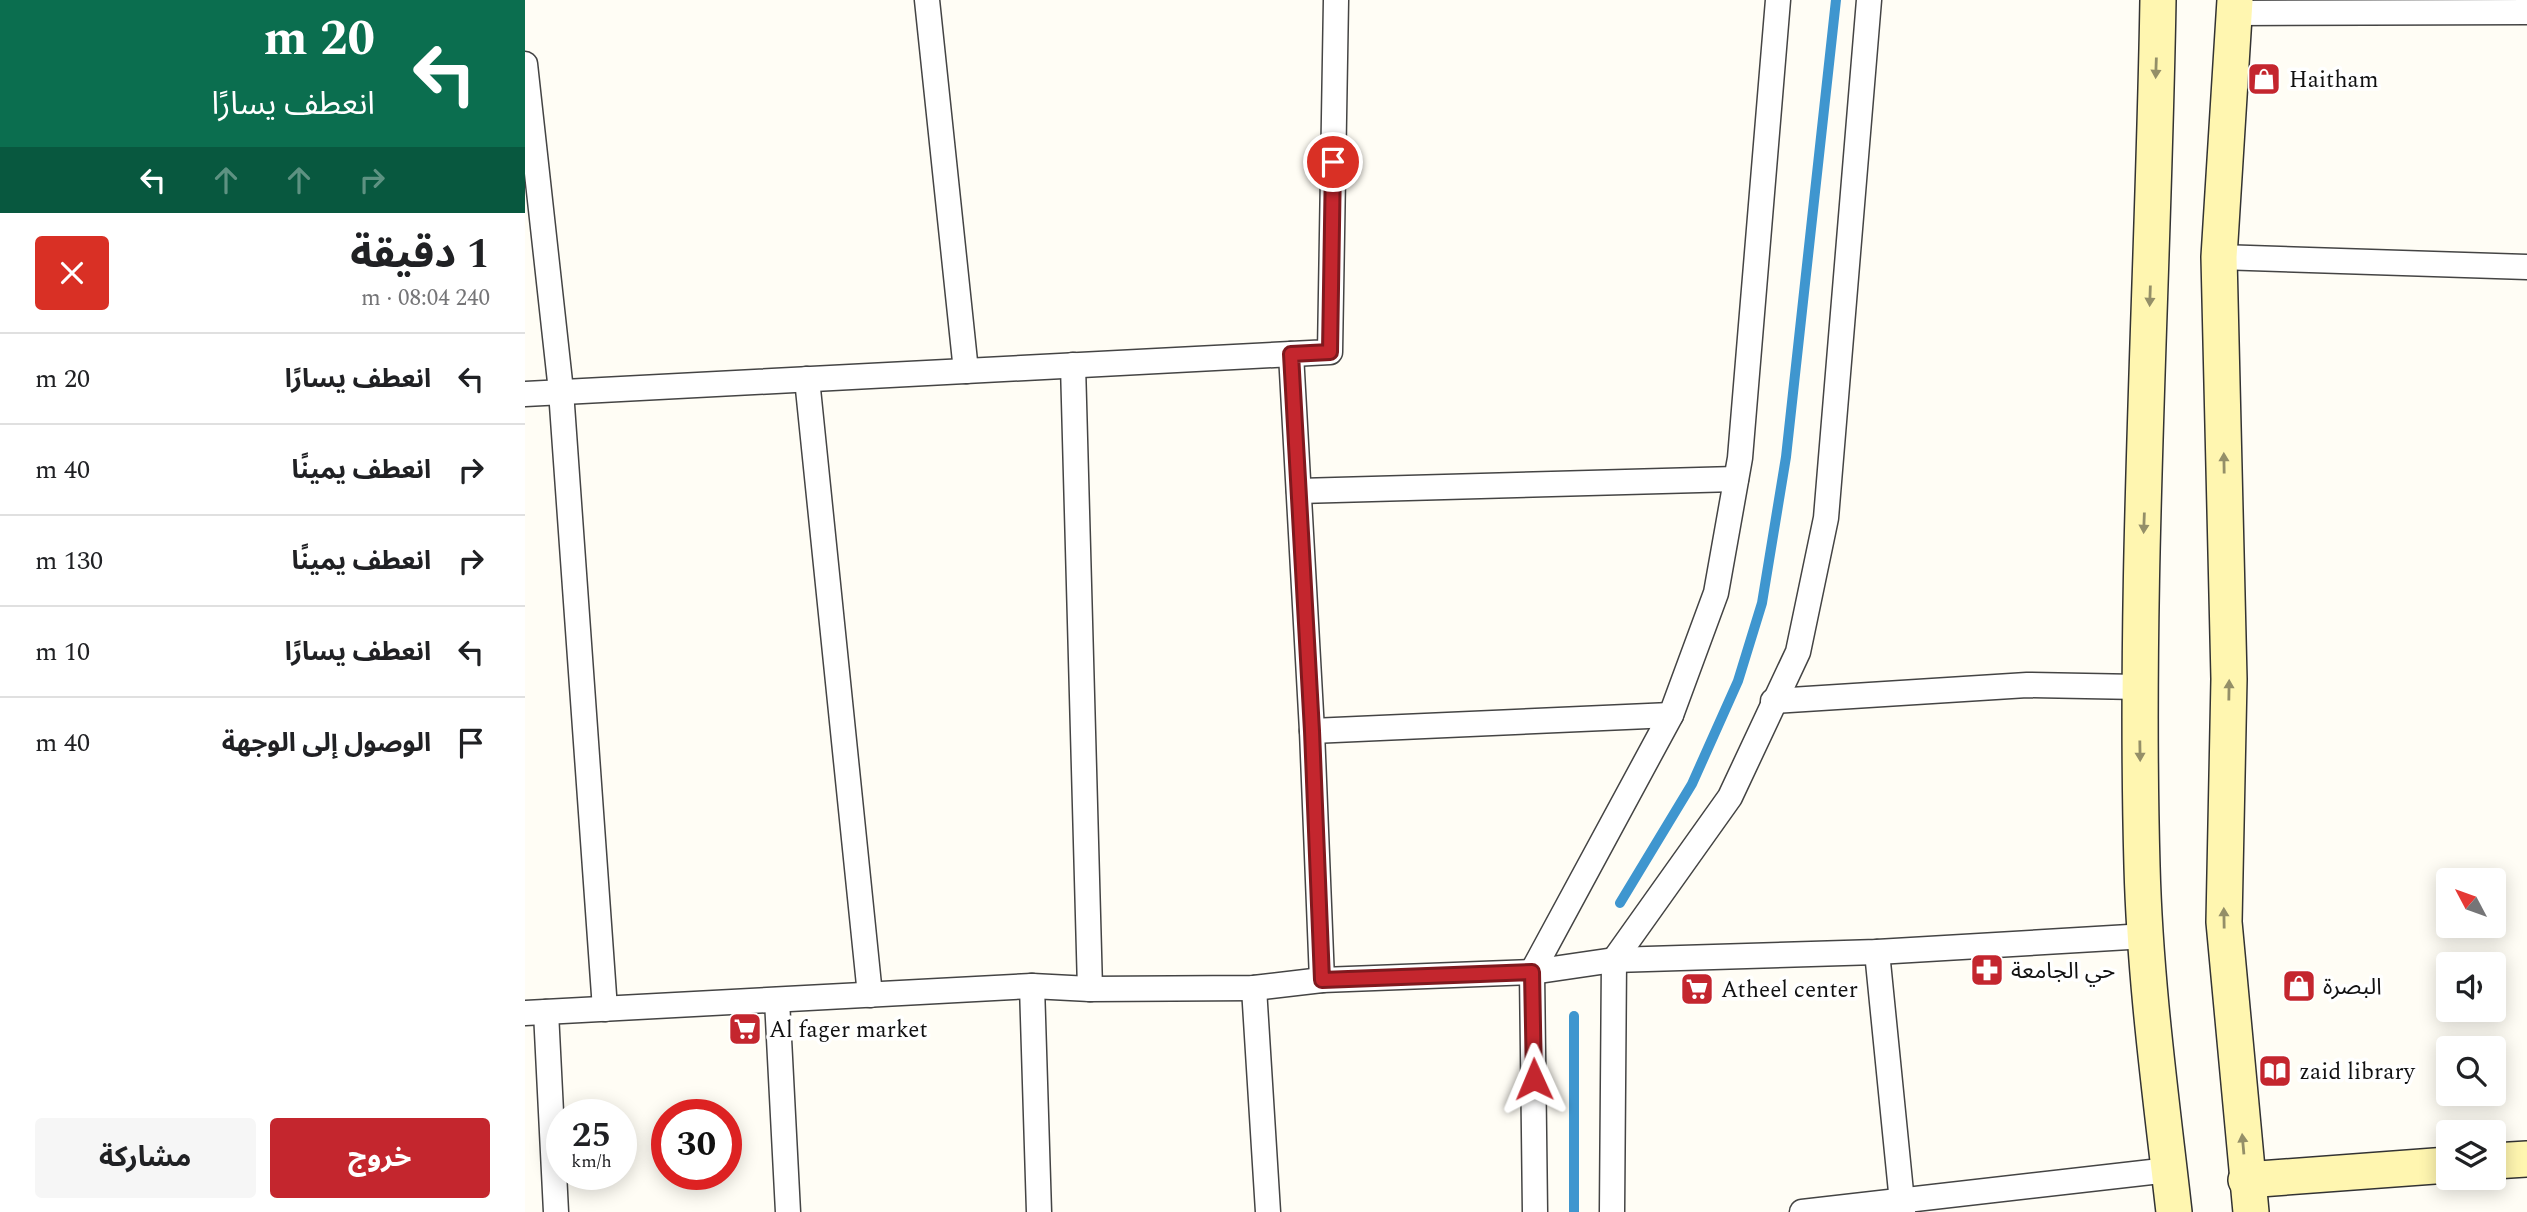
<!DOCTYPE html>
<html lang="ar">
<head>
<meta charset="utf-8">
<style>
  :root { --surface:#fff; --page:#f6f6f6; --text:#202124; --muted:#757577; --line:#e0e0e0; --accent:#c4262e }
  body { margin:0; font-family:Spectral,"Noto Sans Arabic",serif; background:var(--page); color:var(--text); direction:rtl; height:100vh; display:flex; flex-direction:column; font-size:26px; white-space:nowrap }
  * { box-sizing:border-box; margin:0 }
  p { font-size:23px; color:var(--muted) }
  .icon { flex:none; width:38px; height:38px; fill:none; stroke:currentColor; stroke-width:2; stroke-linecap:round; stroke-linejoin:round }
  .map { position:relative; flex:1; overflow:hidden; direction:ltr }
  .drawer { display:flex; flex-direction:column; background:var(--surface); width:525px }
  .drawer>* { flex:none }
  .banner { background:#0b6e4f; color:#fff; overflow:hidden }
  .needle { width:46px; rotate:311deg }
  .controls { position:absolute; left:1911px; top:868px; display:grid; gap:14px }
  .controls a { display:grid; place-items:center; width:70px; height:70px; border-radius:7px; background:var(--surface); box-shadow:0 4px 18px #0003; font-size:35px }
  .speed { position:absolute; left:21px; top:1099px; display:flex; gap:14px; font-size:35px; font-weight:700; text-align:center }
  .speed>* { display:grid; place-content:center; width:91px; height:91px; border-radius:50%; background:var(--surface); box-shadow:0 4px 18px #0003; line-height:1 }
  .speed small { font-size:18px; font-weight:400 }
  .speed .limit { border:10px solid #d22; background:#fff; color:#111 }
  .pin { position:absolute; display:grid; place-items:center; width:60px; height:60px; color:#fff; margin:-30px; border:4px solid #fff; border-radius:50%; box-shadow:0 2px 7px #0007 }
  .me { position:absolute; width:77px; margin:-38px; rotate:359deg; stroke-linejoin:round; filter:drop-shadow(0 0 5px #0008) }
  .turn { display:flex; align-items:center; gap:24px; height:147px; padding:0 35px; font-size:32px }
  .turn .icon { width:91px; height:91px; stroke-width:2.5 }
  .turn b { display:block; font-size:49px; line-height:60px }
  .lanes { display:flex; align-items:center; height:66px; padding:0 35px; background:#0003; justify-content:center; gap:35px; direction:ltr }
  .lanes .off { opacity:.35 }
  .round { display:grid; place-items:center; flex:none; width:74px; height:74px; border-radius:7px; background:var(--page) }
  .head { display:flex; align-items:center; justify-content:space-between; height:119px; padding:0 35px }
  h1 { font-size:42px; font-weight:700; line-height:52px }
  .cta { display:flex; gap:14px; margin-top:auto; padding:14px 35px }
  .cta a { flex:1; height:80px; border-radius:7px; background:var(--accent); color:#fff; font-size:28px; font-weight:700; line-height:80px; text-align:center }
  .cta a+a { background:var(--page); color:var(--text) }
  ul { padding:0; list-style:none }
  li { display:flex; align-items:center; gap:21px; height:91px; padding:0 35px; border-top:2px solid var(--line) }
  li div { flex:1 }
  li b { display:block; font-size:26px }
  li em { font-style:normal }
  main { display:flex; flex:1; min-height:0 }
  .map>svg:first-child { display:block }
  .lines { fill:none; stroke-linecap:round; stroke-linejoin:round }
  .stream { stroke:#3f96cf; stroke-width:10 }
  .street-casing { stroke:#444; stroke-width:27 }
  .secondary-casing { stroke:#333; stroke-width:38 }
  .street { stroke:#fff; stroke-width:24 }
  .secondary { stroke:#fff6b0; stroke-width:35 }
  .oneway { fill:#948f68 }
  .route-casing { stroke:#7f191e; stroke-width:18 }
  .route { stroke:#c4262e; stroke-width:12 }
  .labels { text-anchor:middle; stroke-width:7; stroke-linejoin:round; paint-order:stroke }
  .poi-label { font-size:23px; fill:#111; stroke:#fff; text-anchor:start }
</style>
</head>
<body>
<main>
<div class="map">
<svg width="2002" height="1212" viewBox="0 0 2002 1212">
  <rect width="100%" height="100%" fill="#fffdf5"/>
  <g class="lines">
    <g class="stream">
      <polyline points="1095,903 1167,784 1213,681 1237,603 1261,457 1311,0"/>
      <polyline points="1049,1016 1049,1212"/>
    </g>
    <defs>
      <g id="street">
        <polyline points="402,0 441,371"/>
        <polyline points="1710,13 2002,12"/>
        <polyline points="0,64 36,391 80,1009"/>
        <polyline points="1694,257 2002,267"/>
        <polyline points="766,354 787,731 797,980"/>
        <polyline points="548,365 565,989"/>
        <polyline points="282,379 345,995"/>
        <polyline points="0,394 805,352 811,0"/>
        <polyline points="774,491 1211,479"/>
        <polyline points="1248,701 1502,685 1614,687"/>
        <polyline points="787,731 1146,715"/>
        <polyline points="1352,952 1378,1212"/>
        <polyline points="507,986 514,1212"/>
        <polyline points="729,988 743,1212"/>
        <polyline points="252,1000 263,1212"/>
        <polyline points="21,1012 31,1212"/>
        <polyline points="0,1013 507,986 565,989 729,988 797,980 1007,972 1089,960 1352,952 1621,936"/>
        <polyline points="1010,1212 1007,972 1146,715 1191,593 1215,458 1253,0"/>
        <polyline points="1087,1212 1089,960 1205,797 1273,652 1301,518 1344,0"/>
        <polyline points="1277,1212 1644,1170"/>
      </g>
      <g id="secondary">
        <path d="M1633,0C1628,289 1609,577 1617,866C1620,982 1636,1097 1649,1212"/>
        <polyline points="1710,0 1694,257 1704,679 1699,922 1726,1212"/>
        <polyline points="1969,1161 2002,1159"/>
        <polyline points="1721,1180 1923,1165"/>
      </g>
    </defs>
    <use href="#street" class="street-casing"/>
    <use href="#secondary" class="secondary-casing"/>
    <use href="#street" class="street"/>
    <use href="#secondary" class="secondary"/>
  </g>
  <defs><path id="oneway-solid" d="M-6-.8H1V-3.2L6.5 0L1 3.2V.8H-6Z" transform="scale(1.75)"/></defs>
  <g class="oneway">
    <use href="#oneway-solid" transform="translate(1631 68) rotate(92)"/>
    <use href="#oneway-solid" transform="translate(1625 296) rotate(92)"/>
    <use href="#oneway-solid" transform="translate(1699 463) rotate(-91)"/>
    <use href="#oneway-solid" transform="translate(1619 523) rotate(92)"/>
    <use href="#oneway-solid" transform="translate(1704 690) rotate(-89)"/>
    <use href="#oneway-solid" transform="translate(1615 751) rotate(89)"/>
    <use href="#oneway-solid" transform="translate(1699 918) rotate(-91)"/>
    <use href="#oneway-solid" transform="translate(1718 1144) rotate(-95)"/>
  </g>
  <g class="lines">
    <defs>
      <polyline id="route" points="808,162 805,352 766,354 787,731 797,980 1007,972 1009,1079"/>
    </defs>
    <use href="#route" class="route-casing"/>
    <use href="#route" class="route"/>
  </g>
  <defs>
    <symbol id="shop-square" viewBox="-11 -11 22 22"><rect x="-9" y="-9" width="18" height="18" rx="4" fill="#c4262e" stroke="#fff"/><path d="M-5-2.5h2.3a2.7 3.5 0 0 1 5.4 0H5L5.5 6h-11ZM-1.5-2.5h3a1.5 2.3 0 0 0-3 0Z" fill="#fff"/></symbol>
    <symbol id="pharmacy-square" viewBox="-11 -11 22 22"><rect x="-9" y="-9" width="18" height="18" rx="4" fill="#c4262e" stroke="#fff"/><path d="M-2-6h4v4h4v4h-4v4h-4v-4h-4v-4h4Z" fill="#fff"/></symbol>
    <symbol id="supermarket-square" viewBox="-11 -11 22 22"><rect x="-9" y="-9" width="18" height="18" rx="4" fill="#c4262e" stroke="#fff"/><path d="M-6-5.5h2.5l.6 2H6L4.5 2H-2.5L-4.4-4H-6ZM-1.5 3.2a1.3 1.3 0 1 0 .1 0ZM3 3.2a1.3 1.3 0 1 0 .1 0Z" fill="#fff"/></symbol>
    <symbol id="library-square" viewBox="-11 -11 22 22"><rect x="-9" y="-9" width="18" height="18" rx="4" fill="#c4262e" stroke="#fff"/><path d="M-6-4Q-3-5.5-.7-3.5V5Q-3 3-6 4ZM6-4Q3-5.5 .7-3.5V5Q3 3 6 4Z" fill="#fff"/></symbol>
  </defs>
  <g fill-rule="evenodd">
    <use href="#shop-square" x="1720" y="60" width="38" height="38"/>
    <use href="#pharmacy-square" x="1443" y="951" width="38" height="38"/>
    <use href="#shop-square" x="1755" y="967" width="38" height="38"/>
    <use href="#supermarket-square" x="1153" y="970" width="38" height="38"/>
    <use href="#supermarket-square" x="201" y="1010" width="38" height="38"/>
    <use href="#library-square" x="1731" y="1052" width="38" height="38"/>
  </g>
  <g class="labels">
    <g class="poi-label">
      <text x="1764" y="87">Haitham</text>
      <text x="1486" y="978">حي الجامعة</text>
      <text x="1798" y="994">البصرة</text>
      <text x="1196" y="997">Atheel center</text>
      <text x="244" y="1037">Al fager market</text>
      <text x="1774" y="1079">zaid library</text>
    </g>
  </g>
</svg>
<div class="controls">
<a><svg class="needle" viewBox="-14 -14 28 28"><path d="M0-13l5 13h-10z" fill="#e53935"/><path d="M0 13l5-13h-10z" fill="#757577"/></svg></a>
<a><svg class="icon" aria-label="sound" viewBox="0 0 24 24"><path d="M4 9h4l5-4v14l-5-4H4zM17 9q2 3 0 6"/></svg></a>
<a><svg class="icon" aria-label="search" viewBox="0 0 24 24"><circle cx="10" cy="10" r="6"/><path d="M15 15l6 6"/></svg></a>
<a><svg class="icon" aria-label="layers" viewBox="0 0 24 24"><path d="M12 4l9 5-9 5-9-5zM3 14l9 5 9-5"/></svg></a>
</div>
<div class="speed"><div>25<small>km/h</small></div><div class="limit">30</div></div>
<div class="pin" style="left:808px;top:162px;background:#d93025"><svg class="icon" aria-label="arrive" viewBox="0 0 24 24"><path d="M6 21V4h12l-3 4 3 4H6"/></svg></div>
<svg class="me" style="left:1009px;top:1079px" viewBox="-20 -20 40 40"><path d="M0-17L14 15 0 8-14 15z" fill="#c4262e" stroke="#fff" stroke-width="4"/></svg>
</div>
<section class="drawer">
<div class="banner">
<div class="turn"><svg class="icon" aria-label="left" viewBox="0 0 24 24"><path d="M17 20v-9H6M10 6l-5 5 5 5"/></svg><div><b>20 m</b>انعطف يسارًا</div></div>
<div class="lanes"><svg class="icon" aria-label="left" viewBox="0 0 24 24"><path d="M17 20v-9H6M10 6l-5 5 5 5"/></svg><svg class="icon off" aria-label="ahead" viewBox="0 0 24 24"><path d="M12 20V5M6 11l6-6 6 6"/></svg><svg class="icon off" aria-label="ahead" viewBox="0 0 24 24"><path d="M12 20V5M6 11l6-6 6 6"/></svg><svg class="icon off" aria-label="right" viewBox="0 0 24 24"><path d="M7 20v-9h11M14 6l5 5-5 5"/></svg></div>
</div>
<div class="head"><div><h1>1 دقيقة</h1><p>240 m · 08:04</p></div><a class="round" style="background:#d93025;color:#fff"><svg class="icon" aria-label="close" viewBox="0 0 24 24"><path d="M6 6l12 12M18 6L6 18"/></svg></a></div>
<ul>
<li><svg class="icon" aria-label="left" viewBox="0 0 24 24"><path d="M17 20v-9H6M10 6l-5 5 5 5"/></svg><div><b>انعطف يسارًا</b></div><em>20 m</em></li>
<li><svg class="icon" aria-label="right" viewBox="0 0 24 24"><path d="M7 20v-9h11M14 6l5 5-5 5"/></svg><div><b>انعطف يمينًا</b></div><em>40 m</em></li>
<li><svg class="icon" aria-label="right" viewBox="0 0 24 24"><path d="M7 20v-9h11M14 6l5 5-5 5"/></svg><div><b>انعطف يمينًا</b></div><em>130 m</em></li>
<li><svg class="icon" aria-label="left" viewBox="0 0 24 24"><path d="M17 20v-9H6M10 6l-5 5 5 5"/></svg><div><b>انعطف يسارًا</b></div><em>10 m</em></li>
<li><svg class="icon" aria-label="arrive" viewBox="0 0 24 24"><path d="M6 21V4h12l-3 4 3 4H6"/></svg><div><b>الوصول إلى الوجهة</b></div><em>40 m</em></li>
</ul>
<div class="cta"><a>خروج</a><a>مشاركة</a></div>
</section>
</main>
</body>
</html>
